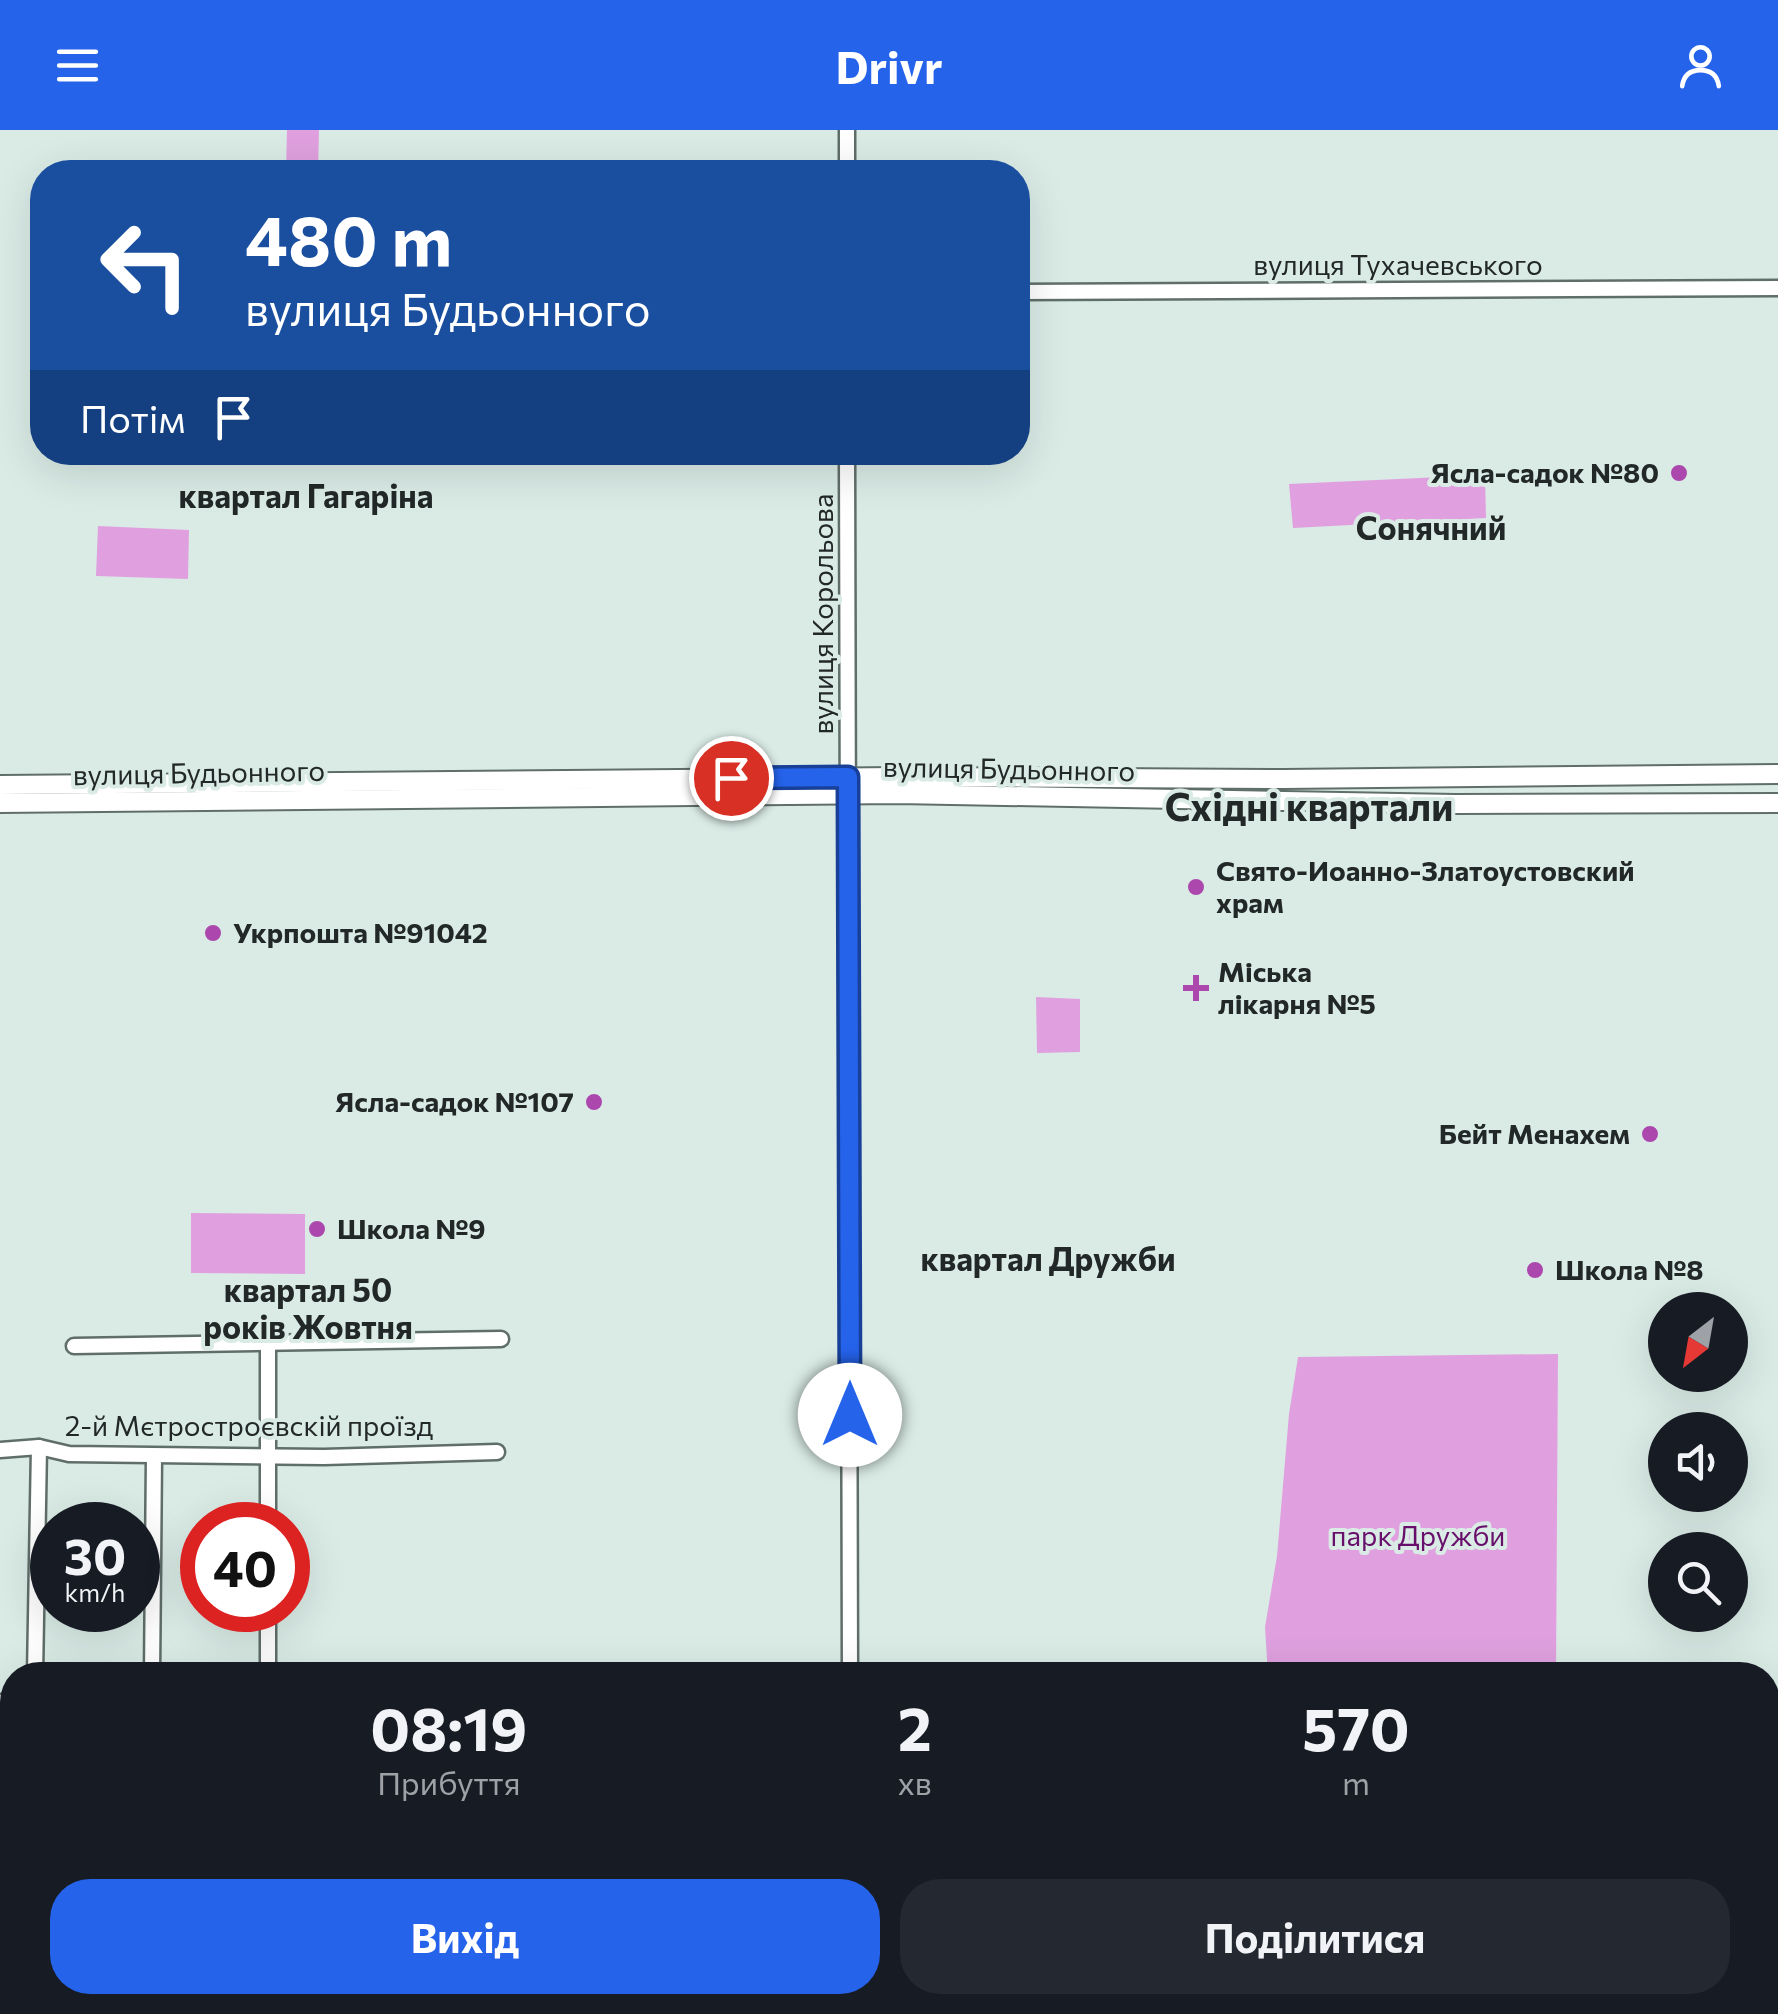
<!DOCTYPE html>
<html lang="uk">
<head>
<meta charset="utf-8">
<style>
  :root { --surface:#171b24; --page:#242831; --text:#f1f3f6; --muted:#9ea1a6; --accent:#2563eb }
  body { margin:0; font-family:Commissioner,sans-serif; background:var(--page); color:var(--text); height:100vh; display:flex; flex-direction:column; font-size:38px; white-space:nowrap }
  * { box-sizing:border-box; margin:0 }
  p { font-size:32px; color:var(--muted) }
  .icon { flex:none; width:55px; height:55px; fill:none; stroke:currentColor; stroke-width:2; stroke-linecap:round; stroke-linejoin:round }
  .map { position:relative; flex:1; overflow:hidden }
  .details { position:absolute; left:0px; top:1532px; width:1780px; height:352px; display:flex; flex-direction:column; background:var(--surface); border-radius:40px 40px 0 0; box-shadow:0 10px 40px #0002 }
  .details>* { flex:none }
  .guide { position:absolute; left:30px; top:30px; width:1000px; height:305px; border-radius:40px; box-shadow:0 10px 40px #0002; background:#1a4fa0; color:#fff; overflow:hidden }
  .needle { width:65px; rotate:211deg }
  .controls { position:absolute; left:1648px; top:1162px; display:grid; gap:20px }
  .controls a { display:grid; place-items:center; width:100px; height:100px; border-radius:50%; background:var(--surface); box-shadow:0 10px 40px #0002; font-size:50px }
  .speed { position:absolute; left:30px; top:1372px; display:flex; gap:20px; font-size:50px; font-weight:700; text-align:center }
  .speed>* { display:grid; place-content:center; width:130px; height:130px; border-radius:50%; background:var(--surface); box-shadow:0 10px 40px #0002; line-height:1 }
  .speed small { font-size:25px; font-weight:400 }
  .speed .limit { border:15px solid #d22; background:#fff; color:#111 }
  .pin { position:absolute; display:grid; place-items:center; width:85px; height:85px; color:#fff; margin:-42px; border:5px solid #fff; border-radius:50%; box-shadow:0 2px 10px #0007 }
  .me { position:absolute; width:110px; margin:-55px; rotate:0deg; stroke-linejoin:round; filter:drop-shadow(0 0 8px #0008) }
  .turn { display:flex; align-items:center; gap:35px; height:210px; padding:0 50px; font-size:45px }
  .turn .icon { width:130px; height:130px; stroke-width:2.5 }
  .turn b { display:block; font-size:70px; line-height:85px }
  .then { display:flex; align-items:center; height:95px; padding:0 50px; background:#0003; gap:20px; font-size:38px }
  .eta { display:flex; justify-content:space-evenly; align-items:center; height:170px; text-align:center }
  .eta b { font-size:60px; font-weight:700; line-height:70px }
  .button { display:flex; gap:20px; margin-top:auto; padding:20px 50px }
  .button a { flex:1; height:115px; border-radius:40px; background:var(--accent); color:#fff; font-size:40px; font-weight:700; line-height:115px; text-align:center }
  .button a+a { background:var(--page); color:var(--text) }
  header { display:flex; justify-content:space-between; align-items:center; height:130px; padding:0 50px; background:var(--accent); color:#fff; font-size:45px; font-weight:700 }
  .map>svg:first-child { display:block }
  .green { fill:#e0a0df }
  .lines { fill:none; stroke-linecap:round; stroke-linejoin:round }
  .minor-casing { stroke:#606e6a; stroke-width:19 }
  .major-casing { stroke:#606e6a; stroke-width:22 }
  .minor { stroke:#fff; stroke-width:14 }
  .major { stroke:#fff; stroke-width:18 }
  .route-casing { stroke:#184099; stroke-width:25 }
  .route { stroke:#2563eb; stroke-width:18 }
  .poi-dot { fill:#ab47ad; stroke:#daebe6; stroke-width:4 }
  .labels { text-anchor:middle; stroke-width:8; stroke-linejoin:round; paint-order:stroke }
  .street-label { font-size:28px; fill:#222827; stroke:#daebe6 }
  .poi-label { font-size:28px; font-weight:bold; fill:#222827; stroke:#daebe6; text-anchor:start }
  .park-label { font-size:28px; fill:#680e6b; stroke:#daebe6 }
  .quarter-label { font-size:32px; font-weight:bold; fill:#222827; stroke:#daebe6 }
  .district-label { font-size:38px; font-weight:bold; fill:#222827; stroke:#daebe6 }
</style>
</head>
<body>
<header><svg class="icon" aria-label="menu" viewBox="0 0 24 24"><path d="M4 6h16M4 12h16M4 18h16"/></svg>Drivr<svg class="icon" aria-label="person" viewBox="0 0 24 24"><circle cx="12" cy="8" r="4"/><path d="M4 21q1-7 8-7t8 7"/></svg></header>
<div class="map">
<svg width="1778" height="1884" viewBox="0 0 1778 1884">
  <rect width="100%" height="100%" fill="#daebe6"/>
  <g class="green">
    <polygon points="287,0 319,0 318,42 286,42"/>
    <polygon points="1485,345 1486,388 1293,398 1289,354"/>
    <polygon points="98,396 189,400 188,449 96,446"/>
    <polygon points="1036,867 1080,869 1080,922 1037,923"/>
    <polygon points="191,1083 305,1084 305,1144 191,1143"/>
    <polygon points="1558,1224 1556,1545 1268,1545 1265,1497 1277,1426 1289,1284 1298,1227"/>
    <polygon points="1471,1873 1530,1873 1530,1884 1470,1884"/>
  </g>
  <g class="lines">
    <defs>
      <g id="minor">
        <polyline points="847,0 847,42"/>
        <polyline points="1018,162 1778,158"/>
        <polyline points="847,322 850,1545"/>
        <polyline points="74,1216 501,1209"/>
        <polyline points="0,1320 39,1317 69,1324 324,1327 497,1322"/>
        <polyline points="268,1395 268,1212"/>
        <polyline points="35,1545 39,1317"/>
        <polyline points="152,1545 154,1326"/>
        <polyline points="268,1545 268,1480"/>
        <polyline points="0,1572 12,1572"/>
        <polyline points="482,1872 493,1884"/>
        <polyline points="683,1872 684,1884"/>
        <polyline points="853,1872 853,1884"/>
        <polyline points="1053,1872 1053,1884"/>
        <polyline points="1239,1872 1240,1884"/>
      </g>
      <g id="major">
        <polyline points="0,655 898,647 1283,649 1778,644"/>
        <polyline points="0,673 898,664 1456,674 1778,673"/>
        <polyline points="1768,1690 1778,1690"/>
        <polyline points="0,1705 12,1705"/>
        <polyline points="1768,1707 1778,1707"/>
      </g>
    </defs>
    <use href="#minor" class="minor-casing"/>
    <use href="#major" class="major-casing"/>
    <use href="#minor" class="minor"/>
    <use href="#major" class="major"/>
  </g>
  <g class="lines">
    <defs>
      <polyline id="route" points="731,648 848,647 850,1285"/>
    </defs>
    <use href="#route" class="route-casing"/>
    <use href="#route" class="route"/>
  </g>
  <g class="poi-dot">
    <circle cx="1679" cy="343" r="10"/>
    <circle cx="1196" cy="757" r="10"/>
    <circle cx="213" cy="803" r="10"/>
    <path d="M1191 843h10v10h10v10h-10v10h-10v-10h-10v-10h10z"/>
    <circle cx="594" cy="972" r="10"/>
    <circle cx="1650" cy="1004" r="10"/>
    <circle cx="317" cy="1099" r="10"/>
    <circle cx="1535" cy="1140" r="10"/>
  </g>
  <g class="labels">
    <g class="street-label">
      <text x="1398" y="145">вулиця Тухачевського</text>
      <text transform="translate(823 484) rotate(-90)" y="10">вулиця Корольова</text>
      <text transform="translate(1009 639) rotate(1)" y="10">вулиця Будьонного</text>
      <text transform="translate(199 643) rotate(-1)" y="10">вулиця Будьонного</text>
      <text x="249" y="1306">2-й Мєтростроєвскій проїзд</text>
    </g>
    <g class="poi-label">
      <text x="1659" y="353" text-anchor="end">Ясла-садок №80</text>
      <text x="1216" y="751">Свято-Иоанно-Златоустовский<tspan x="1216" dy="32">храм</tspan></text>
      <text x="233" y="813">Укрпошта №91042</text>
      <text x="1218" y="852">Міська<tspan x="1218" dy="32">лікарня №5</tspan></text>
      <text x="574" y="982" text-anchor="end">Ясла-садок №107</text>
      <text x="1630" y="1014" text-anchor="end">Бейт Менахем</text>
      <text x="337" y="1109">Школа №9</text>
      <text x="1555" y="1150">Школа №8</text>
    </g>
    <g class="park-label">
      <text x="1418" y="1416">парк Дружби</text>
    </g>
    <g class="quarter-label">
      <text x="306" y="378">квартал Гагаріна</text>
      <text x="1431" y="410">Сонячний</text>
      <text x="1048" y="1141">квартал Дружби</text>
      <text x="308" y="1172">квартал 50<tspan x="308" dy="37">років Жовтня</tspan></text>
    </g>
    <g class="district-label">
      <text x="1309" y="691">Східні квартали</text>
    </g>
  </g>
</svg>
<div class="controls">
<a><svg class="needle" viewBox="-14 -14 28 28"><path d="M0-13l5 13h-10z" fill="#e53935"/><path d="M0 13l5-13h-10z" fill="#9ea1a6"/></svg></a>
<a><svg class="icon" aria-label="sound" viewBox="0 0 24 24"><path d="M4 9h4l5-4v14l-5-4H4zM17 9q2 3 0 6"/></svg></a>
<a><svg class="icon" aria-label="search" viewBox="0 0 24 24"><circle cx="10" cy="10" r="6"/><path d="M15 15l6 6"/></svg></a>
</div>
<div class="speed"><div>30<small>km/h</small></div><div class="limit">40</div></div>
<div class="pin" style="left:731px;top:648px;background:#d93025"><svg class="icon" aria-label="arrive" viewBox="0 0 24 24"><path d="M6 21V4h12l-3 4 3 4H6"/></svg></div>
<svg class="me" style="left:850px;top:1285px" viewBox="-20 -20 40 40"><circle r="19" fill="#fff"/><path d="M0-13L10 11 0 6-10 11z" fill="#2563eb"/></svg>
<div class="guide">
<div class="turn"><svg class="icon" aria-label="left" viewBox="0 0 24 24"><path d="M17 20v-9H6M10 6l-5 5 5 5"/></svg><div><b>480 m</b>вулиця Будьонного</div></div>
<div class="then">Потім<svg class="icon" aria-label="arrive" viewBox="0 0 24 24"><path d="M6 21V4h12l-3 4 3 4H6"/></svg></div>
</div>
<section class="details">
<div class="eta">
<div><b>08:19</b><p>Прибуття</p></div>
<div><b>2</b><p>хв</p></div>
<div><b>570</b><p>m</p></div>
</div>
<div class="button"><a>Вихід</a><a>Поділитися</a></div>
</section>
</div>
</body>
</html>
